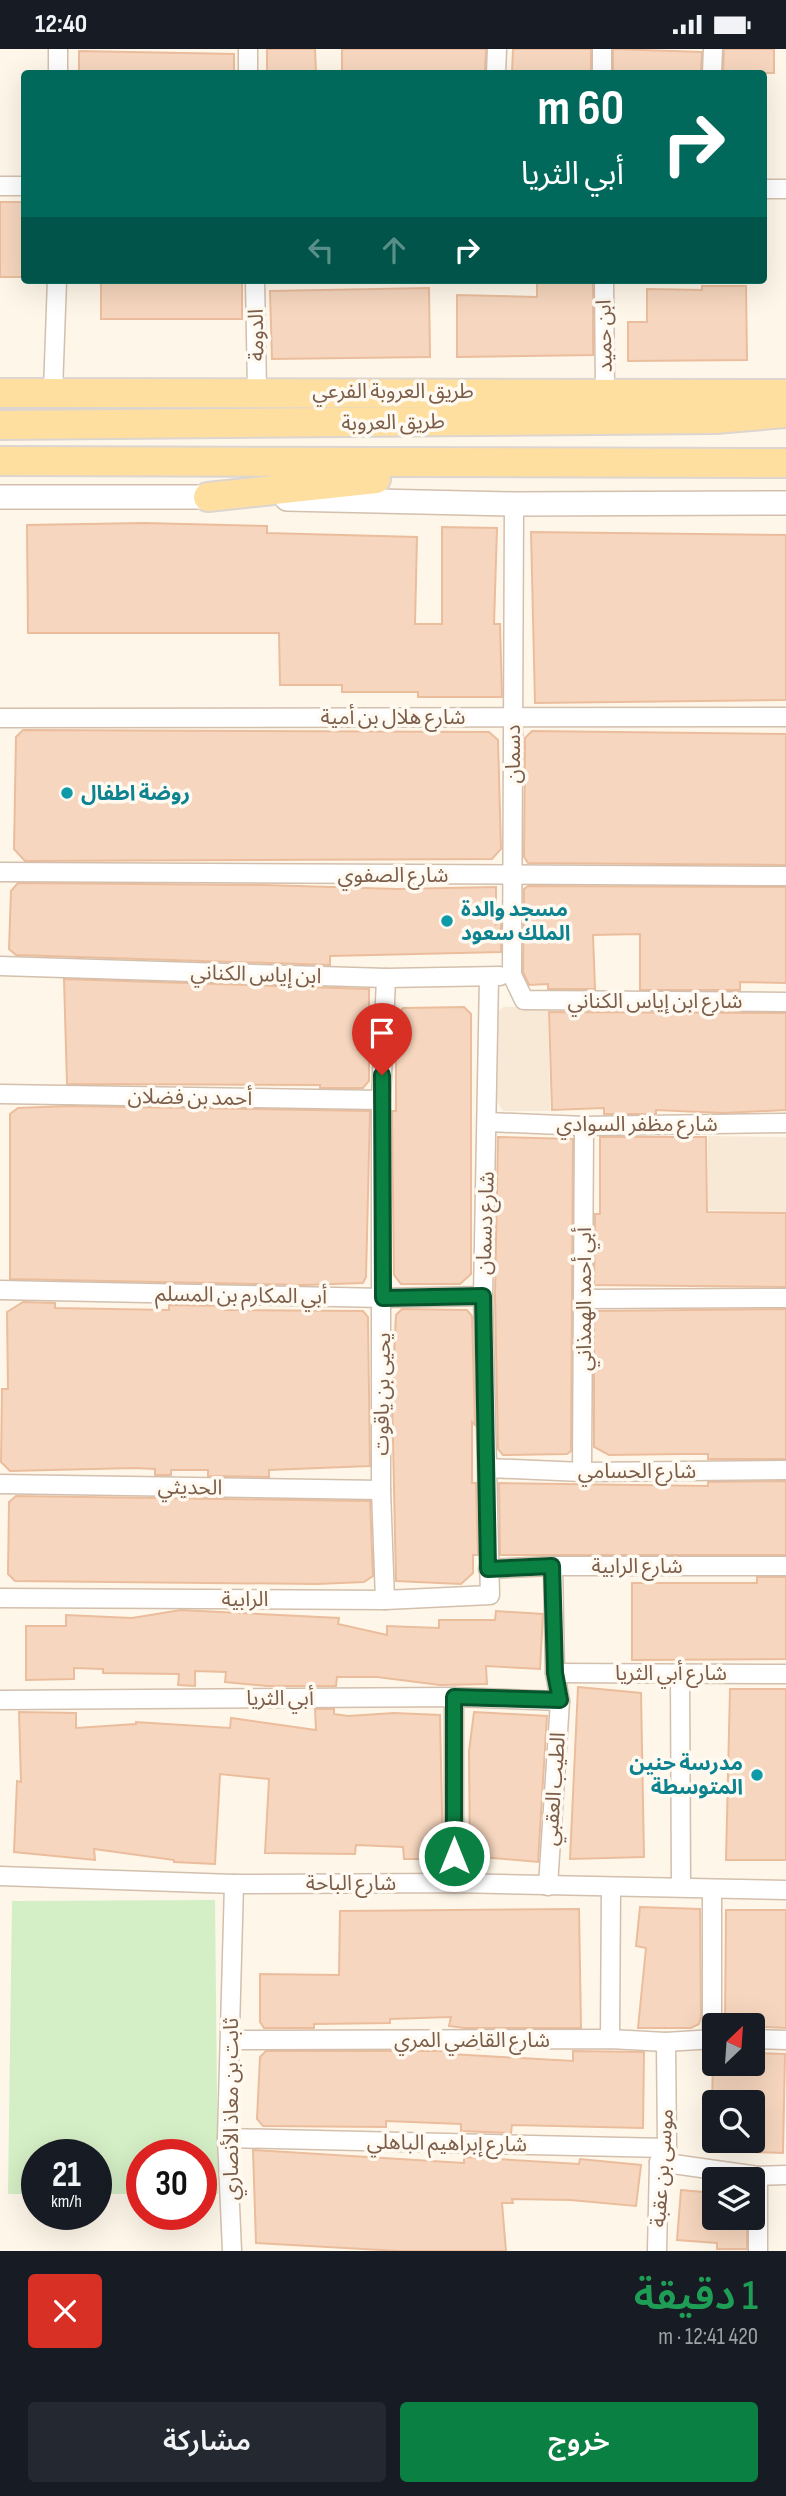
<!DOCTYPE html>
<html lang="ar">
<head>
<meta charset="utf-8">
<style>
  :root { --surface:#171b24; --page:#242831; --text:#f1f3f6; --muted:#9ea1a6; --accent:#0b8043 }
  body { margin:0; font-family:"Sofia Sans Condensed","Noto Sans Arabic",sans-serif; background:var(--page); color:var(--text); direction:rtl; height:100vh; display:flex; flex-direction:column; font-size:26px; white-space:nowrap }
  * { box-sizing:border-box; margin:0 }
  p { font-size:23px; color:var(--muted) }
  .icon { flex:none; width:38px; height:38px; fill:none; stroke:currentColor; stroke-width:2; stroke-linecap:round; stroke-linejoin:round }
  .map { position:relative; height:2202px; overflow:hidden; direction:ltr }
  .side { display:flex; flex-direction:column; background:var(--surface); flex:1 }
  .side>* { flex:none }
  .banner { position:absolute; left:21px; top:21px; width:746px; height:214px; border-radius:7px; box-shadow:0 7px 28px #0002; direction:rtl; background:#00695c; color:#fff; overflow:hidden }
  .needle { width:46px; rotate:25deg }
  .controls { position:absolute; left:702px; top:1964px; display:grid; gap:14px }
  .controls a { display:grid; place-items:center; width:63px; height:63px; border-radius:7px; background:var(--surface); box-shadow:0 7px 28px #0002; font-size:35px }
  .speed { position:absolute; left:21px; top:2090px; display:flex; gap:14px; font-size:35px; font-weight:700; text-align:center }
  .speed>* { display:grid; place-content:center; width:91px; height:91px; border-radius:50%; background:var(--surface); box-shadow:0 7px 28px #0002; line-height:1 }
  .speed small { font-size:18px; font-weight:400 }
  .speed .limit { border:10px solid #d22; background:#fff; color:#111 }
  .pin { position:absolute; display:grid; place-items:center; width:60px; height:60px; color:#fff; margin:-72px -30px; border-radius:50% 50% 50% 0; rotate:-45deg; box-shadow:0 0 7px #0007 }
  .pin .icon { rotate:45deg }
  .me { position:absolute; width:77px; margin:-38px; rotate:0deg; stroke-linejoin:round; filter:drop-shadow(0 0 5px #0008) }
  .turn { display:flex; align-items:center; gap:24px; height:147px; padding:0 28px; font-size:32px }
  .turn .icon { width:91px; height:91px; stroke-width:2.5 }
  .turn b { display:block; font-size:49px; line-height:60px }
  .lanes { display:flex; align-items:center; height:66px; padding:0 28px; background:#0003; justify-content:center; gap:35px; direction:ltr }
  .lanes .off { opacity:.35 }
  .round { display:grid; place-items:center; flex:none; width:74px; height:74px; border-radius:7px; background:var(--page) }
  .summary { display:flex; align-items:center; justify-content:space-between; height:119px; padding:0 28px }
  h1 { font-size:42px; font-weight:600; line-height:52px; color:#1e9e55 }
  .cta { display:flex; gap:14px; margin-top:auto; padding:14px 28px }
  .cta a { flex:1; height:80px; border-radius:7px; background:var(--accent); color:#fff; font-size:28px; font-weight:600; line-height:80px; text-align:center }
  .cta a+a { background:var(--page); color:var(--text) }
  .status { display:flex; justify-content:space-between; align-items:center; height:49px; padding:0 35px; background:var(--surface); direction:ltr }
  .status svg { height:19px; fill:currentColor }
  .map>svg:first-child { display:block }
  .residential { fill:#f7e9d6 }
  .green { fill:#d4eec5 }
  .building { fill:#f6d6be; stroke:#ebbd9d; stroke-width:2 }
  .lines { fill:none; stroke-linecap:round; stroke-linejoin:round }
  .minor-casing { stroke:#d3bfad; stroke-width:21 }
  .tertiary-casing { stroke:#d3bfad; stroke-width:26 }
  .primary-casing { stroke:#ddd5d0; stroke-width:32 }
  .minor { stroke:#fff; stroke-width:18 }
  .tertiary { stroke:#fff; stroke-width:23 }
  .primary { stroke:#ffdf9f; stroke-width:28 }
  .route-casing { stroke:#07532c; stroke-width:18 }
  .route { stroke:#0b8043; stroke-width:12 }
  .culture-dot { fill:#0f9aa8; stroke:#fffaf1; stroke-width:2.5 }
  .labels { text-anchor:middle; stroke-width:7; stroke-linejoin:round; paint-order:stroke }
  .street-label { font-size:21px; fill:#7c5d49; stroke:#fffaf1 }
  .culture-label { font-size:21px; font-weight:bold; fill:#0d838f; stroke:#fffaf1; text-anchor:start }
</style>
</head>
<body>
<div class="status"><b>12:40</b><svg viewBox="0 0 49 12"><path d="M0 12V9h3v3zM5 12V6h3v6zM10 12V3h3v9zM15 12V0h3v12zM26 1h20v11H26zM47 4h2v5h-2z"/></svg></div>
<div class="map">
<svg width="786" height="2202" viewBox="0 0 786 2202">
  <rect width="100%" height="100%" fill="#fef7e9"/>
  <g class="residential">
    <polygon points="548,957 550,1062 503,1062 497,1053 498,963 503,958"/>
    <polygon points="708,1087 786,1088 786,1163 708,1161"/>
  </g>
  <polygon class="green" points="215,1851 218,2145 201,2145 201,2105 142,2105 142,2145 96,2145 96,2105 37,2105 37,2145 8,2145 12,1852"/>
  <g class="building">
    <polygon points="267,0 315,0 316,24 267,24"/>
    <polygon points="342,0 486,0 485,24 342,24"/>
    <polygon points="513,0 591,0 591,24 512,24"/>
    <polygon points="613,0 702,3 701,24 613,24"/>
    <polygon points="724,0 774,0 774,24 723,24"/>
    <polygon points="79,2 234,5 234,24 79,24"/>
    <rect x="0" y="153" width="24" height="75"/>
    <rect x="101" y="231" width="141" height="39"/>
    <polygon points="537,231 593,231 593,306 457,308 457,246 537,248"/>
    <polygon points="702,237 746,237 747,311 628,312 628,273 647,273 647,240 702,241"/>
    <polygon points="429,239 430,308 272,310 270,242"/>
    <polygon points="144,474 267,477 267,484 417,488 415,575 442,575 442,478 497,479 494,575 500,575 502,648 418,648 418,643 342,643 342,636 280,636 279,584 28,584 27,476"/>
    <polygon points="531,483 786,486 786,651 535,654"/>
    <polygon points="23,681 489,683 498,691 501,800 492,810 25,812 14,800 16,688"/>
    <polygon points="532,682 786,685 786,816 528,814 524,808 525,689"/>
    <polygon points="18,834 265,836 397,840 496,838 496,875 501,869 501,903 330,907 330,916 16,906 9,900 11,842"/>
    <polygon points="528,837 786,838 786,934 740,933 740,941 640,941 640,885 593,886 595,940 548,940 548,935 529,936 523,923 524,840"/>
    <polygon points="64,930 369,940 369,1032 363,1039 320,1039 320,1036 67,1035"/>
    <polygon points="464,958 471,965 471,1225 460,1235 401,1235 394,1226 392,1062 396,1062 396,967 403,959"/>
    <polygon points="549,963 786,964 786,1061 723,1064 656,1061 656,1065 604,1065 604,1059 552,1061"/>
    <polygon points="68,1057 370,1062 366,1228 363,1234 304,1236 10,1230 10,1065 18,1059"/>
    <polygon points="498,1088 573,1090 571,1402 567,1405 503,1406 498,1400 495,1246"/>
    <polygon points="600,1088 706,1088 707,1163 786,1164 786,1238 594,1236 595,1165 600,1165"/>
    <polygon points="23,1253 55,1254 55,1259 169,1261 169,1256 225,1257 225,1261 363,1262 368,1268 370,1417 269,1421 269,1428 208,1427 208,1421 171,1421 171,1426 155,1426 155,1420 135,1419 10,1422 1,1413 2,1340 8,1340 7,1263"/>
    <polygon points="402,1260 467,1261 472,1267 475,1376 472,1373 472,1434 476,1434 478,1506 473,1506 473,1524 461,1535 396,1532 392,1345 396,1266"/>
    <polygon points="786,1260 786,1410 708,1410 708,1405 681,1405 609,1406 594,1398 594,1262"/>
    <polygon points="786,1432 786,1506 500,1506 499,1434 708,1437 708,1433"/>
    <polygon points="16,1447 370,1452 373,1527 364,1533 317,1535 15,1532 8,1525 9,1453"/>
    <polygon points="757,1528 786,1528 786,1610 632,1611 632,1534 757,1534"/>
    <polygon points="181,1561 339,1569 338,1575 387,1586 387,1577 439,1579 439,1571 495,1571 496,1562 543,1565 540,1620 486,1617 487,1635 440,1636 377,1628 337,1628 336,1637 267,1637 225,1633 226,1623 195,1622 195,1637 178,1636 179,1625 103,1624 103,1620 74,1619 74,1630 26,1631 26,1577 66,1577 66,1566 132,1569"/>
    <polygon points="578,1638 641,1644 644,1808 570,1810"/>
    <polygon points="730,1640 786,1640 786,1811 726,1811"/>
    <polygon points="315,1660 334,1660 334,1665 348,1667 394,1664 440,1666 443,1810 404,1810 403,1798 356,1796 355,1805 265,1804 269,1730 220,1725 215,1815 174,1813 174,1811 94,1800 95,1811 14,1803 17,1732 21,1733 19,1663 76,1664 76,1679 136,1675 136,1673 230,1679 231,1669 316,1681"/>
    <polygon points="474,1663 547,1667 538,1813 470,1807 469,1702"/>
    <polygon points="640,1858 700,1860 701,1968 699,1975 691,1979 638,1979 646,1899 636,1897"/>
    <polygon points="579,1860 581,1979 464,1979 449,1977 451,1968 390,1970 390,1974 314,1975 314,1979 264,1979 260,1973 260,1925 339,1926 340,1862"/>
    <polygon points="726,1861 786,1861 786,1979 725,1976"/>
    <polygon points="266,2002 451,2002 451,2005 573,2012 573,2002 644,2003 643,2079 512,2076 511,2084 461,2082 461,2075 386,2072 386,2078 263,2077 257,2070 260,2008"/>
    <polygon points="752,2004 785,2005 783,2104 752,2103 752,2053 712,2053 713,2014 752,2014"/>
    <polygon points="253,2101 464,2114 464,2108 579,2115 580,2110 641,2116 636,2157 570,2151 512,2150 513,2154 502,2154 506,2202 399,2202 256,2194"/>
    <polygon points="681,2141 714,2144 714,2168 747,2168 747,2200 717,2200 717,2194 677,2191"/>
  </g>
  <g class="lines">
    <defs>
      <g id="minor">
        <polyline points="58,0 58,24"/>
        <polyline points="248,0 248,24"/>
        <polyline points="602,0 602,24"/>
        <polyline points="496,24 497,0"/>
        <polyline points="712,24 713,0"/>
        <polyline points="0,137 24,137"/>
        <polyline points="763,140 786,140"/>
        <polyline points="255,231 257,342"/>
        <polyline points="604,231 605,342"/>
        <polyline points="53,342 57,231"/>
        <polyline points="514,455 512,926 524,951 786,953"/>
        <polyline points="0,669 786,668"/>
        <polyline points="0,823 786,827"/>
        <polyline points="0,917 386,929 500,927"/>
        <polyline points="0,1045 381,1051"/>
        <polyline points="488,1073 584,1077 786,1074"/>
        <polyline points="0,1241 383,1249 483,1247"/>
        <polyline points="585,1250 786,1249"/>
        <polyline points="488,1419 582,1423 786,1421"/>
        <polyline points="582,1423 584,1077"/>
        <polyline points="0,1435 381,1441"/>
        <polyline points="488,1520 553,1517 786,1517"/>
        <polyline points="0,1549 385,1551 490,1546 483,1247 489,928"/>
        <polyline points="385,1551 381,1441 381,1051 386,929"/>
        <polyline points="555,1624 786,1625"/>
        <polyline points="680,1624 681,1838"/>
        <polyline points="0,1651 454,1648 560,1652"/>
        <polyline points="0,1827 234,1835 454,1834 786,1841"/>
        <polyline points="454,1834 454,1648"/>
        <polyline points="548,1837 560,1652 555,1624 553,1517"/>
        <polyline points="712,1840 712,1990"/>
        <polyline points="610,1990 611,1838"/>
        <polyline points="752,1990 786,1991"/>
        <polyline points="231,1991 610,1990 666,1993 714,1990"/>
        <polyline points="227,2089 667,2099"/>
        <polyline points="659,2113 758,2127 786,2126"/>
        <polyline points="232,2202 227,2089 234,1835"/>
        <polyline points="657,2202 659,2113 667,2099 666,1993"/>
        <polyline points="758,2202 758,2127"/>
      </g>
      <g id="tertiary">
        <polyline points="0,448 224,448"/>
        <polyline points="287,450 514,455 786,454"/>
      </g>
      <g id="primary">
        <polyline points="0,344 786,345"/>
        <polyline points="0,376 716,370 786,364"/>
        <polyline points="0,412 786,414"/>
        <polyline points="208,448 376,430"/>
      </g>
    </defs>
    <use href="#minor" class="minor-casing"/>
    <use href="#tertiary" class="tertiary-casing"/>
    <use href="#primary" class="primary-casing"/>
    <use href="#minor" class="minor"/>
    <use href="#tertiary" class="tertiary"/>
    <use href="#primary" class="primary"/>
  </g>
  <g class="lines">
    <defs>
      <polyline id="route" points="382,1026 383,1249 483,1247 488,1520 552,1517 555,1624 560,1651 454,1648 454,1807"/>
    </defs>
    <use href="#route" class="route-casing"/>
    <use href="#route" class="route"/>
  </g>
  <g class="culture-dot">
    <circle cx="67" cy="744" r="7"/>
    <circle cx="447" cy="872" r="7"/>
    <circle cx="757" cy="1726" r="7"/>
  </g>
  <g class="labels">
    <g class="street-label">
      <text transform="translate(256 286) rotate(-91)" y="7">الدومة</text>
      <text transform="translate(604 287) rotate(-91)" y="7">ابن حميد</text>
      <text x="393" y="349">طريق العروبة الفرعي</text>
      <text transform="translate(393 373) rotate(-1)" y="7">طريق العروبة</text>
      <text x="393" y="675">شارع هلال بن أمية</text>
      <text transform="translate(513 705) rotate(-90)" y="7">دسمان</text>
      <text x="393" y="833">شارع الصفوي</text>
      <text transform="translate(256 925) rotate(2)" y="7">ابن إياس الكناني</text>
      <text x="655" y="959">شارع ابن إياس الكناني</text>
      <text transform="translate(190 1048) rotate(1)" y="7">أحمد بن فضلان</text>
      <text x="637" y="1082">شارع مظفر السوادي</text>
      <text transform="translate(485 1174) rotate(-88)" y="7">شارع دسمان</text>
      <text transform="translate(241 1246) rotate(1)" y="7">أبي المكارم بن المسلم</text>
      <text transform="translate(584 1250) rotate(-90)" y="7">أبي أحمد الهمذاني</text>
      <text transform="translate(382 1345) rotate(-89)" y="7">يحيى بن ياقوت</text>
      <text x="637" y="1429">شارع الحسامي</text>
      <text transform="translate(190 1438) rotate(1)" y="7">الحديثي</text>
      <text x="637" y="1524">شارع الرابية</text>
      <text x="245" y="1557">الرابية</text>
      <text x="671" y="1631">شارع أبي الثريا</text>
      <text x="280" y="1656">أبي الثريا</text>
      <text transform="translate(554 1740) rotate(-86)" y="7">الطيب العقبي</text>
      <text x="351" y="1841">شارع الباحة</text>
      <text x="472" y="1998">شارع القاضي المري</text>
      <text transform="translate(231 2060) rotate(-90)" y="7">ثابت بن معاذ الأنصاري</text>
      <text transform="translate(447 2094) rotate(1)" y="7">شارع إبراهيم الباهلي</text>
      <text transform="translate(662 2119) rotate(-86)" y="7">موسى بن عقبة</text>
    </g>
    <g class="culture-label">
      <text x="81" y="751">روضة اطفال</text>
      <text x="461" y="867">مسجد والدة<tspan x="461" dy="24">الملك سعود</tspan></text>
      <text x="743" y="1721" text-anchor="end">مدرسة حنين<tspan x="743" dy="24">المتوسطة</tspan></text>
    </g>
  </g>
</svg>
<div class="controls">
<a><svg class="needle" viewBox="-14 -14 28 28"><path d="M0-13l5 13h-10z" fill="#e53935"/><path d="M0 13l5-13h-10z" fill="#9ea1a6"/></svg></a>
<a><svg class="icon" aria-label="search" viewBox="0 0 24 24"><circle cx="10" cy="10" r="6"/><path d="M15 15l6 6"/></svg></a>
<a><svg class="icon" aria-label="layers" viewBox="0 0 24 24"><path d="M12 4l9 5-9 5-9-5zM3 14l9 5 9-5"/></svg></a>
</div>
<div class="speed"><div>21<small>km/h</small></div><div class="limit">30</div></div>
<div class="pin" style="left:382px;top:1026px;background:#d93025"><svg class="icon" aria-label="arrive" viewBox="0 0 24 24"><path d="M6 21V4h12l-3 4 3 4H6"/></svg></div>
<svg class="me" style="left:454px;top:1807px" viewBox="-20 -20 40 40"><circle r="17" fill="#0b8043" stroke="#fff" stroke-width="3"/><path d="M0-11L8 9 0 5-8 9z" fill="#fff"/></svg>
<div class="banner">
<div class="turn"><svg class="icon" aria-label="right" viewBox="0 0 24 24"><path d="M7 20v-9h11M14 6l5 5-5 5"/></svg><div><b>60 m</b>أبي الثريا</div></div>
<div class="lanes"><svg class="icon off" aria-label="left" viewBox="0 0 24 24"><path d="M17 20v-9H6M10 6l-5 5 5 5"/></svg><svg class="icon off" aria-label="ahead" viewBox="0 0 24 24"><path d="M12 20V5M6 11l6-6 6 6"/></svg><svg class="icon" aria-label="right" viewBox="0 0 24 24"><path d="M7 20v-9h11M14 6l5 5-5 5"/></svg></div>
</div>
</div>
<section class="side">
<div class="summary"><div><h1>1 دقيقة</h1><p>420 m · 12:41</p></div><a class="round" style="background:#d93025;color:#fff"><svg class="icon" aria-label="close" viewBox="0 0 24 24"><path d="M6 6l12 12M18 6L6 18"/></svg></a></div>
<div class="cta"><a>خروج</a><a>مشاركة</a></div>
</section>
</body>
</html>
